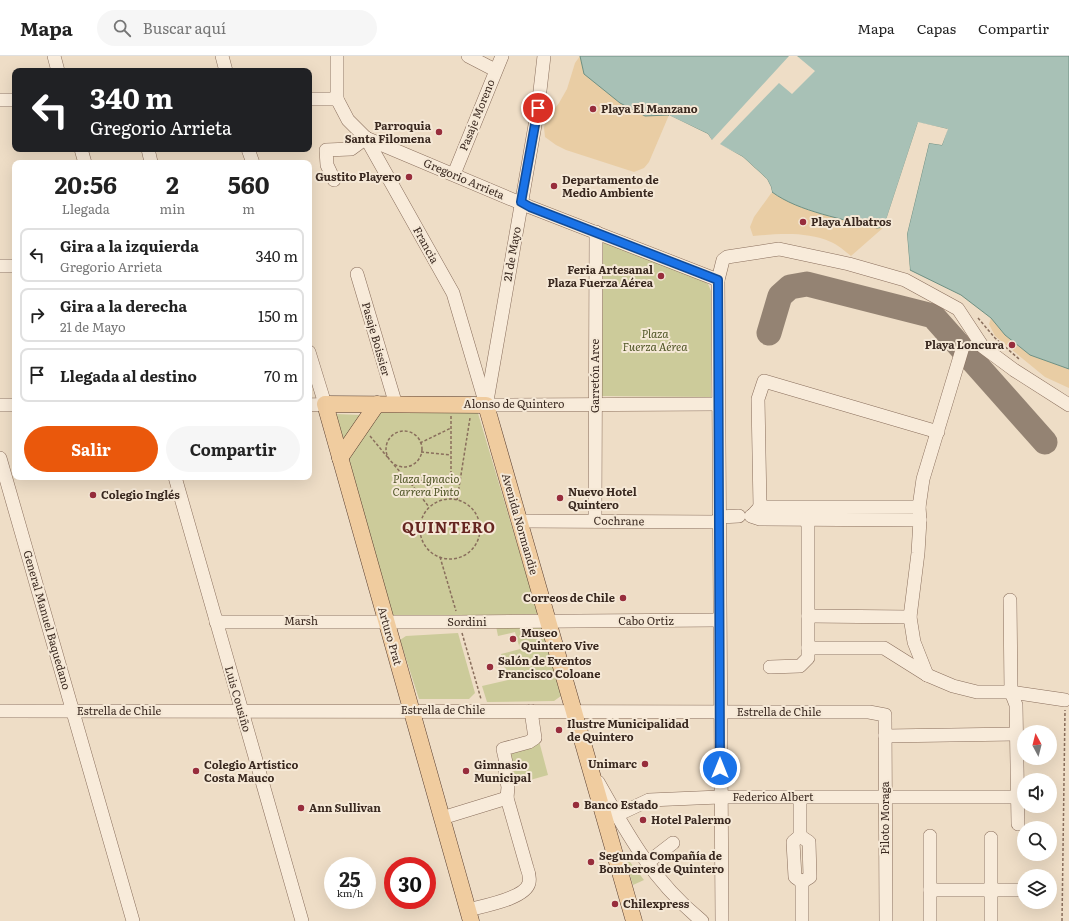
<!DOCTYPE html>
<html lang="es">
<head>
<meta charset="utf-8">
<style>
  :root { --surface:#fff; --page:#f6f6f6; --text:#222; --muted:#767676; --line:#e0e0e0; --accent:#ea580c }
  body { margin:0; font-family:Literata,serif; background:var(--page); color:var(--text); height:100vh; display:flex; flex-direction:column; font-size:15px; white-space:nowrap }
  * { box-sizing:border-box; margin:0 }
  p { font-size:13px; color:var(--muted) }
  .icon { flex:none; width:22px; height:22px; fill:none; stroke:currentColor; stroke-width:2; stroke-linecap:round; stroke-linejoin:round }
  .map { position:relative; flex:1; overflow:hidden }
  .side { position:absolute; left:12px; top:104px; width:300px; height:320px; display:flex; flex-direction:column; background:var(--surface); border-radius:8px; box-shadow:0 4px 16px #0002 }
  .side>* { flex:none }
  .hud { position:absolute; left:12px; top:12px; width:300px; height:84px; border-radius:8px; box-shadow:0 4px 16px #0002; background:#202124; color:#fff; overflow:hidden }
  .needle { width:26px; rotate:353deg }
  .fabs { position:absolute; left:1017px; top:669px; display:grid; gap:8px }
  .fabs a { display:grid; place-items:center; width:40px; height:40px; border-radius:50%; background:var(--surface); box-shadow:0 4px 16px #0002; font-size:20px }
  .speed { position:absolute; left:324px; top:801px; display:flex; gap:8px; font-size:20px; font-weight:700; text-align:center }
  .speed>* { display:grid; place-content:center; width:52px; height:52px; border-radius:50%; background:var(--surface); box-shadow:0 4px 16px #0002; line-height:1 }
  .speed small { font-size:10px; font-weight:400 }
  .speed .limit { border:6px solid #d22; background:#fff; color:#111 }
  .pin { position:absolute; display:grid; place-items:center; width:34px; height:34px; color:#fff; margin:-17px; border:2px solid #fff; border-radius:50%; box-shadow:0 1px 4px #0007 }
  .me { position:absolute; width:44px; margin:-22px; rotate:0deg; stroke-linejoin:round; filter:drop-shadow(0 0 3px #0008) }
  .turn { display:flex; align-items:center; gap:14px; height:84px; padding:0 12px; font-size:18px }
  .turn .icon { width:52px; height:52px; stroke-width:2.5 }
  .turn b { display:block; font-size:28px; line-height:34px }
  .eta { display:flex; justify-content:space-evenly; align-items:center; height:68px; text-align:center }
  .eta b { font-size:24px; font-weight:700; line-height:28px }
  .primary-button { display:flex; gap:8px; margin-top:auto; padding:8px 12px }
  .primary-button a { flex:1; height:46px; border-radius:24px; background:var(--accent); color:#fff; font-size:16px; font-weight:700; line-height:46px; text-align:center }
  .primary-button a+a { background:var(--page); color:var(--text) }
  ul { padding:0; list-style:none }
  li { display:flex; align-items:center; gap:12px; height:54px; margin:0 8px 6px; padding:0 4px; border:2px solid var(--line); border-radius:8px }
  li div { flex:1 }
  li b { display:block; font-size:15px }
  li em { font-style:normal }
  header { display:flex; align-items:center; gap:24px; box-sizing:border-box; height:56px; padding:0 20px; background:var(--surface); border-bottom:1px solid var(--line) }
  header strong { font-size:19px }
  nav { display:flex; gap:22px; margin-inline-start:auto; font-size:14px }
  .search { width:280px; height:36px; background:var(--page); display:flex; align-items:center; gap:10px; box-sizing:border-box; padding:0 14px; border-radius:22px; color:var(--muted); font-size:15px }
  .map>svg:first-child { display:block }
  .green { fill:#cccb9a }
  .sand { fill:#e9cda4 }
  .water { fill:#a8c1b6; stroke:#6e9083 }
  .pier { fill:#eeddc6 }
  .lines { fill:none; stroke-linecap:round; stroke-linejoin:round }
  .taxiway { stroke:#948373; stroke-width:25 }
  .minor-casing { stroke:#896e5c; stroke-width:14 }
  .major-casing { stroke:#573d30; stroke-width:17 }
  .path { stroke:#896e5c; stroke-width:1.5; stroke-dasharray:3 2; stroke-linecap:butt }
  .minor { stroke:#f8ebda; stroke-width:13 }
  .major { stroke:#f0cc9f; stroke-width:16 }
  .route-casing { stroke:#114b97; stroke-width:10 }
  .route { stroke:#1a73e8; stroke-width:7 }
  .poi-dot { fill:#972d3c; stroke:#f5e8d6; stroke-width:1.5 }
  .labels { text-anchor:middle; stroke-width:4; stroke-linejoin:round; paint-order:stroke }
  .poi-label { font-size:11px; font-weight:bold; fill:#3a2920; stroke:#f5e8d6; text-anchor:start }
  .street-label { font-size:11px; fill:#3a2920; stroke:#f5e8d6 }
  .park-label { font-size:11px; font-style:italic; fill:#505627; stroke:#f5e8d6 }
  .district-label { font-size:15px; font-weight:bold; letter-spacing:1px; fill:#652520; stroke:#f5e8d6 }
</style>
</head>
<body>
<header>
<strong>Mapa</strong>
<div class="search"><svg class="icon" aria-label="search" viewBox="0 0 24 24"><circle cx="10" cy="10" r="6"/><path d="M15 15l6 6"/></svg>Buscar aquí</div>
<nav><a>Mapa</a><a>Capas</a><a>Compartir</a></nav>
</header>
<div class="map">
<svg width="1069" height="865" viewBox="0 0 1069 865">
  <rect width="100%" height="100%" fill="#eeddc6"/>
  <g class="green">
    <polygon points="599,184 701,223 708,228 711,235 711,341 600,340"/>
    <polygon points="477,354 538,558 393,560 345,403 376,355"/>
    <polygon points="335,358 362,359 343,384"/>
    <polygon points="541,568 561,640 554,645 487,646 482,630 508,624 501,598 520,593 515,576 498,580 496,570"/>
    <polygon points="458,577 475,637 469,643 419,643 400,584 406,580"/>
    <polygon points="539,685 548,719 516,728 507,694"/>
    <polygon points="623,797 644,824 633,829"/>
  </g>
  <g class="sand">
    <polygon points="580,0 585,18 620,47 669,59 649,106 644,112 634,116 566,94 556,89 545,81 544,72 545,65 559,47 567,33 575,7"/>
    <path d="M772,136C799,156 844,163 877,172L884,171L851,200C845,195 838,189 831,186C806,175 778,178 753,180L750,171L754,161Z"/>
    <polygon points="991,262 1005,279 1030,299 1069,313 1069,332 1045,321 995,280 989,268"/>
  </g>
  <path class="water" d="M580,0H1069V313L1030,299L1005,279L991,262L961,239L910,214L907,178L929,87L942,89L947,73L918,67L884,171L877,172C844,163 799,156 772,136L771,131L767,123L743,101L712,85L708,78L668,59L645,60L620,47L584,18Z"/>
  <g class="pier">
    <polygon points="789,0 797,0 815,15 792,38 779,27 720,88 743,101 767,123 771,131 772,136 771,138 765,125 742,103 711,86 707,79 669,61 669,59 708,78 712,84"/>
    <polygon points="918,66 948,73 942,89 929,87 907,178 910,214 908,213 905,177 927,87 929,85 940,87 945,74 920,69 886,172 883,173"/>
  </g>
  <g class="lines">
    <polyline class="taxiway" points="769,277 780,240 790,231 807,228 933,260 1045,386"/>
    <defs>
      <g id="minor">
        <polyline points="54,0 58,15"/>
        <polyline points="222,0 226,15"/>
        <polyline points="337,0 337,43 348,64 366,82 453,237 486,349"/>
        <polyline points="468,0 495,14"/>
        <polyline points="309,43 337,43"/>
        <polyline points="0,44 15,44"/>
        <polyline points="366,82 530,151 718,224"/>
        <polyline points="81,93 85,107"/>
        <polyline points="148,93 151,106"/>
        <polyline points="248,93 253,107"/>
        <polyline points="454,118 502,0"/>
        <polyline points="334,124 327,109 326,94 351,93 366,82"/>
        <polyline points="0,210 15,210"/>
        <polyline points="357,218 396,349"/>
        <polyline points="309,296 325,348 309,349"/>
        <polyline points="487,345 538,52 544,0"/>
        <polyline points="0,349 15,349"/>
        <polyline points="486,349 718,348"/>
        <polyline points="0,402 133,865"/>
        <polyline points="175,421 302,865"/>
        <polyline points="760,451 758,343 764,325 938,376"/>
        <polyline points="751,460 760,463 920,464"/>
        <polyline points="752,460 760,451 919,451"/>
        <polyline points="719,461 739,460"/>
        <polyline points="519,465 718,466"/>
        <polyline points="595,465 596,176"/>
        <polyline points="1010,544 1011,636 1016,649 1018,768"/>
        <polyline points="808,560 910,561"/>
        <polyline points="216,566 459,566 719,564"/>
        <polyline points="808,592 884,592 927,619 953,630 977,636 1011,636 1065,644"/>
        <polyline points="770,611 800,610 808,602 808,470 806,463"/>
        <polyline points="927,619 914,586 910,561 918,497 920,464 919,451 923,423 962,294"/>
        <path d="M0,655C290,655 580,654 869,656L885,659L886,865"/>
        <polyline points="885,680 1016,678"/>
        <path d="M598,726C613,752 627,778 644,802C660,825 680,847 702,865"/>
        <polyline points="507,742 508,731 505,715 507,711 503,693 529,686 535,682 531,655"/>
        <polyline points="800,742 800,780 793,786 795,821 802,826"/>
        <polyline points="617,759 649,744 720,741 1017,741"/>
        <path d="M442,762L507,742L527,812C529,817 530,822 529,827C525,843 482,850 468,854"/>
        <polyline points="800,780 809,786 810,821 802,826"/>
        <polyline points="647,807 673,787"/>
        <polyline points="930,834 1017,834"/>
        <polyline points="722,865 718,224 723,204 727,201 779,193 849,208 905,224 958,253 983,291 1014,314 1069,349"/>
        <polyline points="802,865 802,826"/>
        <polyline points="930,865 930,780"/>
        <polyline points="991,865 991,782"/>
      </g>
      <g id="major">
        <polyline points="340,402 377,348"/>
        <polyline points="471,865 325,348 486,349 634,865"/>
      </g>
    </defs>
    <use href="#minor" class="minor-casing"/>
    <use href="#major" class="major-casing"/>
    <g class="path">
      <polyline points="978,262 995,282 1019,303"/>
      <polyline points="451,360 451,444"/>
      <circle cx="404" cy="393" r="18"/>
      <polyline points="370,380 389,403"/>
      <polyline points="420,387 451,372"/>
      <polyline points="421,396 451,399"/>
      <polyline points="394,409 412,429 429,451"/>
      <path d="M412,429C427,420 444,420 460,427"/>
      <circle cx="450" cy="473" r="30"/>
      <polyline points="457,444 470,362"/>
      <polyline points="440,501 456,555"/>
      <polyline points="462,577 481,643"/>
      <polyline points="1062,865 1065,654"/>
    </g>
    <use href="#minor" class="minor"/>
    <use href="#major" class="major"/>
  </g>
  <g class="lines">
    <defs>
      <polyline id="route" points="538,52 521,146 530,151 718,224 720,712"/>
    </defs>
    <use href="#route" class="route-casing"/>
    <use href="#route" class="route"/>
  </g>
  <g class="poi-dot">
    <circle cx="593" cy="53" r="4"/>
    <circle cx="439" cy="76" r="4"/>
    <circle cx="409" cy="121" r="4"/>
    <circle cx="554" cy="130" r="4"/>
    <circle cx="803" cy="166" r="4"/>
    <circle cx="661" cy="220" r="4"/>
    <circle cx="1012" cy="289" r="4"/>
    <circle cx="93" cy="439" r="4"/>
    <circle cx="560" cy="442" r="4"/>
    <circle cx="623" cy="542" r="4"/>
    <circle cx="513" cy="583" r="4"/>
    <circle cx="490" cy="611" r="4"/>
    <circle cx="559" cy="674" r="4"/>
    <circle cx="645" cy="708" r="4"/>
    <circle cx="196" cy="715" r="4"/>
    <circle cx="466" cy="715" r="4"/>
    <circle cx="576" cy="749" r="4"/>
    <circle cx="301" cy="752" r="4"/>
    <circle cx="643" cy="764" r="4"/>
    <circle cx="591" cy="806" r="4"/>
    <circle cx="615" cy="848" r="4"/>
  </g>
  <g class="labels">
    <g class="poi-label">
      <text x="601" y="57">Playa El Manzano</text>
      <text x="431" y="74" text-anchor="end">Parroquia<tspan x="431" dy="13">Santa Filomena</tspan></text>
      <text x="401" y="125" text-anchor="end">Gustito Playero</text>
      <text x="562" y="128">Departamento de<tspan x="562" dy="13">Medio Ambiente</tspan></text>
      <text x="811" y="170">Playa Albatros</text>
      <text x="653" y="218" text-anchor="end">Feria Artesanal<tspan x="653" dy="13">Plaza Fuerza Aérea</tspan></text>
      <text x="1004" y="293" text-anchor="end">Playa Loncura</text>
      <text x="568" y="440">Nuevo Hotel<tspan x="568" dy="13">Quintero</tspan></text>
      <text x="101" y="443">Colegio Inglés</text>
      <text x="615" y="546" text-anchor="end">Correos de Chile</text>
      <text x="521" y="581">Museo<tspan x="521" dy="13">Quintero Vive</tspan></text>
      <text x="498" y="609">Salón de Eventos<tspan x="498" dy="13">Francisco Coloane</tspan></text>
      <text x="567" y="672">Ilustre Municipalidad<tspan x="567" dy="13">de Quintero</tspan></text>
      <text x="637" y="712" text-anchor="end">Unimarc</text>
      <text x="204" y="713">Colegio Artístico<tspan x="204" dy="13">Costa Mauco</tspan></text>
      <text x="474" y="713">Gimnasio<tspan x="474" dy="13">Municipal</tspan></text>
      <text x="584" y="753">Banco Estado</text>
      <text x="309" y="756">Ann Sullivan</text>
      <text x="651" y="768">Hotel Palermo</text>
      <text x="599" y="804">Segunda Compañía de<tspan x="599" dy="13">Bomberos de Quintero</tspan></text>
      <text x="623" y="852">Chilexpress</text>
    </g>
    <g class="street-label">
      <text transform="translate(477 59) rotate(-68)" y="4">Pasaje Moreno</text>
      <text transform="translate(464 123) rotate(23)" y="4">Gregorio Arrieta</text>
      <text transform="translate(426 189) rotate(61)" y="4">Francia</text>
      <text transform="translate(512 198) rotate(-80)" y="4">21 de Mayo</text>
      <text transform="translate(376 283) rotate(74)" y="4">Pasaje Boissier</text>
      <text transform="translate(595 320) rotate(-90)" y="4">Garretón Arce</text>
      <text x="514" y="352">Alonso de Quintero</text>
      <text transform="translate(619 465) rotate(1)" y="4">Cochrane</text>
      <text transform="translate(520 468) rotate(74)" y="4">Avenida Normandie</text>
      <text transform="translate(47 564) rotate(74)" y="4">General Manuel Baquedano</text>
      <text x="301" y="569">Marsh</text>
      <text x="646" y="569">Cabo Ortiz</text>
      <text x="467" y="570">Sordini</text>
      <text transform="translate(390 580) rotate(74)" y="4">Arturo Prat</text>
      <text transform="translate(238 643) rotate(74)" y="4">Luis Cousiño</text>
      <text x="443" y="658">Estrella de Chile</text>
      <text x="119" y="659">Estrella de Chile</text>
      <text x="779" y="660">Estrella de Chile</text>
      <text x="773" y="745">Federico Albert</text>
      <text transform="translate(885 762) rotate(-90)" y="4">Piloto Moraga</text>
    </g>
    <g class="park-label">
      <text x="655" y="282">Plaza<tspan x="655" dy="13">Fuerza Aérea</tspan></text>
      <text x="426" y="427">Plaza Ignacio<tspan x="426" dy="13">Carrera Pinto</tspan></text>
    </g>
    <g class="district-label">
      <text x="449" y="477">QUINTERO</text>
    </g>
  </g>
</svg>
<div class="fabs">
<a><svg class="needle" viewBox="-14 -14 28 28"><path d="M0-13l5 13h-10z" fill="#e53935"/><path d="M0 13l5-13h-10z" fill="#767676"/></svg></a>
<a><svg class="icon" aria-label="sound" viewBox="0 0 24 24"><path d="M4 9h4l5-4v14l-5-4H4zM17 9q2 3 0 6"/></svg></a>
<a><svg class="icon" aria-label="search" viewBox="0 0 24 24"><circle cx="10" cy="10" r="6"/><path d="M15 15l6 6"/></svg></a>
<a><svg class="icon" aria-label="layers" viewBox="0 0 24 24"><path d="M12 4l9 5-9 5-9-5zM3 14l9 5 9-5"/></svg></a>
</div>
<div class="speed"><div>25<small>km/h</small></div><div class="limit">30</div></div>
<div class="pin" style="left:538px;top:52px;background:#d93025"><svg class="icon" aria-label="arrive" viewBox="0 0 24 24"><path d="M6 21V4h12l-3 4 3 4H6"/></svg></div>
<svg class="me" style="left:720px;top:712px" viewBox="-20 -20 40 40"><circle r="17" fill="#1a73e8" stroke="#fff" stroke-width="3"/><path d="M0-11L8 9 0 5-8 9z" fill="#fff"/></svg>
<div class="hud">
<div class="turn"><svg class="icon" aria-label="left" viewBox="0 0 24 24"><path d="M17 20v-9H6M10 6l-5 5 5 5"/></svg><div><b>340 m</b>Gregorio Arrieta</div></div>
</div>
<section class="side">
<div class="eta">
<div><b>20:56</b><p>Llegada</p></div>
<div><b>2</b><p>min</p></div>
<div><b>560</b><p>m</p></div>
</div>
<ul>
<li><svg class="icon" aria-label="left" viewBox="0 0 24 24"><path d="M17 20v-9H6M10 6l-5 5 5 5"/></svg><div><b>Gira a la izquierda</b><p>Gregorio Arrieta</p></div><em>340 m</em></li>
<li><svg class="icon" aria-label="right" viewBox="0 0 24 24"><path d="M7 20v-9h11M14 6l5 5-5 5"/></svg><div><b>Gira a la derecha</b><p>21 de Mayo</p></div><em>150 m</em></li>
<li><svg class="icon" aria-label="arrive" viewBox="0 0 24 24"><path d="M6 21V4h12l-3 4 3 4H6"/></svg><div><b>Llegada al destino</b></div><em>70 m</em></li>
</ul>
<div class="primary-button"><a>Salir</a><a>Compartir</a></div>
</section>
</div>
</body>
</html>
